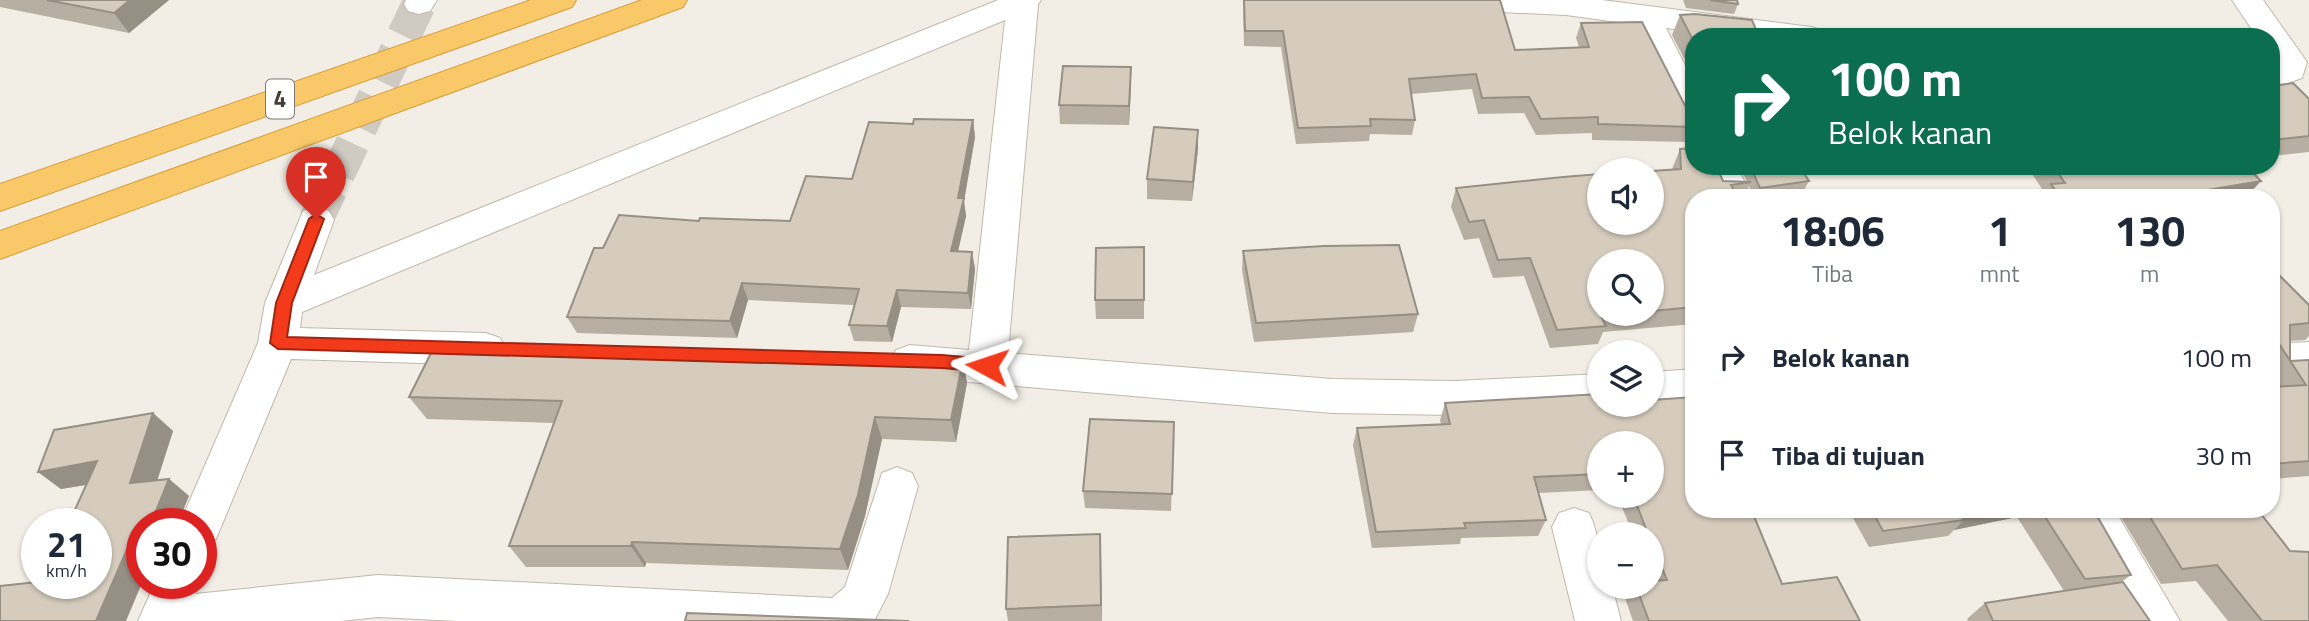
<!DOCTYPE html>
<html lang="id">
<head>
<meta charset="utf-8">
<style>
  :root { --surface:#fff; --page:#f6f6f7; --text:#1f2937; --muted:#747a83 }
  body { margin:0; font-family:"Titillium Web",sans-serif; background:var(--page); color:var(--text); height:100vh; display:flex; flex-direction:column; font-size:26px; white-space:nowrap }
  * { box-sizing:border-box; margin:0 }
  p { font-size:23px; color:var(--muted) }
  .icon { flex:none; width:38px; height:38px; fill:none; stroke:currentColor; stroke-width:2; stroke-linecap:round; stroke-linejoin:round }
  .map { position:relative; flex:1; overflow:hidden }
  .drawer { position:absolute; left:1685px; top:189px; width:595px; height:329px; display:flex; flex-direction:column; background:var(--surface); border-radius:28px; box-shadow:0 2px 5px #0004 }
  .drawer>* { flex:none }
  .guide { position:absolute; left:1685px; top:28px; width:595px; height:147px; border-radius:28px; box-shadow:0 2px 5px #0004; background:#0b6e4f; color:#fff; overflow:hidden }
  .controls { position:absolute; left:1587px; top:158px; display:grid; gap:14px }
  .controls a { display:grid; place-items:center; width:77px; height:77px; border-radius:50%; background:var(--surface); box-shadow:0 2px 5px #0004; font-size:35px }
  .speed { position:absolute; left:21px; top:508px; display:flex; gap:14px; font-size:35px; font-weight:700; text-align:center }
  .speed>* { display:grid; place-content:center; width:91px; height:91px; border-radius:50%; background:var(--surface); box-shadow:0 2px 5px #0004; line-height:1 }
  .speed small { font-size:18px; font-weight:400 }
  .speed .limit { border:10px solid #d22; background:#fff; color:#111 }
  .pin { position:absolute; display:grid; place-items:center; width:60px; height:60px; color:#fff; margin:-72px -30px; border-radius:50% 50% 50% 0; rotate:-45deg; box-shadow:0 0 7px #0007 }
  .pin .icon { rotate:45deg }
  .me { position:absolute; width:77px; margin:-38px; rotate:275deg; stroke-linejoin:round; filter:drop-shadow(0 0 5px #0008) }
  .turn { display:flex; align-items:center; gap:24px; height:147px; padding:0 28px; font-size:32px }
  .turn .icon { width:91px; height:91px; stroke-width:2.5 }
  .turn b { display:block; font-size:49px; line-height:60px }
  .eta { display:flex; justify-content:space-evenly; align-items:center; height:119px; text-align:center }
  .eta b { font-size:42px; font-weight:700; line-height:49px }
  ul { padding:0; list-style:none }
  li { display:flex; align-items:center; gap:21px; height:98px; padding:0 28px }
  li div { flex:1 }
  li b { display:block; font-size:26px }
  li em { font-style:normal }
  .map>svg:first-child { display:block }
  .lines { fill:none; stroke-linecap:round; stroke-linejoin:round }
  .minor-tunnel { stroke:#cfcbc2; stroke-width:34; stroke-dasharray:34 17; stroke-linecap:butt }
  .minor-casing { stroke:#c0b8ab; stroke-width:2 }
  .highway-casing { stroke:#d89d39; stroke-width:2 }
  .minor { fill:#fff; fill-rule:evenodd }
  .highway { fill:#f9c969; fill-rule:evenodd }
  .wall { fill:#b8afa3; fill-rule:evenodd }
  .shaded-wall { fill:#968f84 }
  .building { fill:#d6ccbd; stroke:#968f84; stroke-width:2 }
  .route { fill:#f33b1b; stroke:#9e2612; stroke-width:2 }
  .labels { text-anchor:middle; stroke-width:7; stroke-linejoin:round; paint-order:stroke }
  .shield { fill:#fff; stroke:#7c7872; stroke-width:2 }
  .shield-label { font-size:23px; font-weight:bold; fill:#443e35 }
</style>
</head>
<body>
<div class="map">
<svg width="2309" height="621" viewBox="0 0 2309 621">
  <rect width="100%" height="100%" fill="#f2eee5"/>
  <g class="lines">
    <polyline class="minor-tunnel" points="316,220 419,4"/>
    <defs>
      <g id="minor">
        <polygon points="406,0 437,0 430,11 419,14 408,11 404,4"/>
        <polygon points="998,0 1041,0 1038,5 1008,353 1332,379 1454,381 1600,374 1600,404 1610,404 1600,408 1454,415 1332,413 910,377 896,372 890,361 896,350 910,345 969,350 1005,20 302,312 300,328 486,333 500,338 506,349 500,360 486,365 291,359 216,539 201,544 201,523 180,523 258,343 265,303 303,211 316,207 329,211 334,220 314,275"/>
        <polygon points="1442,0 1602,0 1811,27 1822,30 1827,37 1732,37 1666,28 1694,83 1694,127 1682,124 1677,116 1632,24 1566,15 1457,10 1446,7"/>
        <polygon points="2232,0 2263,0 2307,62 2302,78 2272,89 2272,65 2275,63 2272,58 2272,37 2257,37"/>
        <polygon points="1702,166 1737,166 1752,198 1716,198"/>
        <polygon points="2309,342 2309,374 2272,376 2272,344"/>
        <polygon points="1694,369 1694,401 1652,404 1651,404 1652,372"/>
        <polygon points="897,467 912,473 918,486 888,594 874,621 457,621 378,617 341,621 138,621 155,583 199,583 195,594 378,575 832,598 845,587 882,473"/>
        <path d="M1574,508L1589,513C1601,538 1600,560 1600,586H1612L1621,621H1575L1552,527L1559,513Z"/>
        <polygon points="2068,509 2114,509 2180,621 2132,621"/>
      </g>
      <g id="highway">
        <polygon points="531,0 576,0 572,7 0,211 0,184"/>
        <polygon points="642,0 687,0 683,7 0,259 0,231"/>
      </g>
    </defs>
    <use href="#minor" class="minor-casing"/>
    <use href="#highway" class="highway-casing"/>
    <use href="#minor" class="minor"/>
    <use href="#highway" class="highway"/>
  </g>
  <g class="wall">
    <polygon points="0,0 169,0 129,33 0,7"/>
    <polygon points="1243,0 1500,0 1515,50 1579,47 1576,38 1581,23 1694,123 1694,131 1689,142 1592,140 1592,133 1536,135 1524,113 1478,114 1472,89 1411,94 1415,120 1412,135 1370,134 1369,141 1296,144 1281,47 1244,46"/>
    <polygon points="1683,0 1737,0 1738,4 1734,14 1686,8"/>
    <polygon points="1680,15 1758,34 1813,37 1694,37 1694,74 1692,74 1672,35"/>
    <polygon points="1131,67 1129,125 1060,124 1059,105"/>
    <polygon points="2272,86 2309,99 2309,152 2272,156"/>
    <polygon points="973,120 975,137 964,201 966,216 958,252 972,252 975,269 971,309 901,307 892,342 854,341 849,325 854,305 748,300 737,338 577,333 567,317 603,248 699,221 790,221 852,179 913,124"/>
    <polygon points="1198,130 1198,149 1192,201 1147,199 1147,179"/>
    <path d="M1680,149L1723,181L1747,182L1740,166H1799L1809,181L1803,192L1762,198H1754L1749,186L1743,198H1694V324L1603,332L1598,344L1550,348L1524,276L1493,278L1479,238L1464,240L1451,207L1456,188L1672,169ZM1652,261V313H1600Z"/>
    <polygon points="2027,166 2246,166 2261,181 2245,198 2040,198 2044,192"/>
    <polygon points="1144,247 1144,319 1096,319 1095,300"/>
    <polygon points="1243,251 1418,314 1413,332 1254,342 1242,270"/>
    <polygon points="2272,268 2309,305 2309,336 2305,340 2290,341 2290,361 2309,360 2309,476 2272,479 2272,387 2275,387 2272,381"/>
    <polygon points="963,360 967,383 956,442 882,439 865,516 848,570 646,563 645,567 526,567 509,546 554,423 427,419 409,397"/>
    <polygon points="1445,403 1600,404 1782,584 1860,621 1633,621 1625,598 1633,586 1652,586 1652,534 1633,534 1617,495 1652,495 1600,443 1600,490 1539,493 1546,520 1538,536 1461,538 1460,544 1372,548 1353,445 1357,428 1441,424 1440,420"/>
    <polygon points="153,413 173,431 157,480 169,479 189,496 142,523 142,583 96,583 87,485 61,489 38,472"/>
    <polygon points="1174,422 1171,511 1085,508 1083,491"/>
    <polygon points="1848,509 2093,509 2131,575 2120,583 2150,621 1968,621 1967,619 1985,603 2064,591 2017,517 1954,530 1948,536 1869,547"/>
    <polygon points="2116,509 2257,509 2309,621 2228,621 2196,581 2161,584"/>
    <polygon points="1100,534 1102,621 1008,621 1006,609"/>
  </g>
  <g class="shaded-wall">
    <polygon points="130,0 169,0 129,33 114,13"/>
    <polygon points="1131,67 1131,87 1129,125 1129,106"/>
    <polygon points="973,120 975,137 964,201 966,216 954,268 951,251 958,198"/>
    <polygon points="1198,130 1198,149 1192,201 1193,182"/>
    <polygon points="2261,181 2245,198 2190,198 2196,192"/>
    <polygon points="972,252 975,269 971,309 968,293"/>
    <polygon points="742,283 748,300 737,338 730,321"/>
    <polygon points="897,290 901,307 892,342 887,326"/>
    <polygon points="963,360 967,383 956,442 951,420"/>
    <polygon points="153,413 173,431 151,500 130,483"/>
    <polygon points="875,417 882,439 865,516 848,570 840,549"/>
    <polygon points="97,461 119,479 61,489 38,472"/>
    <polygon points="169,479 189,496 178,523 151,523"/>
    <polygon points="1993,509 2025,509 2017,517 1954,530 1964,520 1961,516"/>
    <polygon points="134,533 142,539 142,583 126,621 96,621"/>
    <polygon points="1100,534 1101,551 1102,621 1101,605"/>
    <polygon points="632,542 646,563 645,567 631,546"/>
  </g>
  <g class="building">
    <polygon points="47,0 130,0 114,13"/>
    <polygon points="1244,0 1500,0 1515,50 1589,47 1581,23 1642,22 1694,123 1694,127 1598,124 1598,117 1541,119 1529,97 1482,98 1476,74 1409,79 1415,120 1370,119 1371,126 1298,128 1283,31 1245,31"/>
    <polygon points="1710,0 1737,0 1738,4"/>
    <polygon points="1695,14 1752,20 1759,37 1694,37 1694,42 1680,15"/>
    <polygon points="1808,30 1813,37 1759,37 1758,34"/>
    <polygon points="1063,66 1131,67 1129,106 1059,105"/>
    <polygon points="2293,83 2309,99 2309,136 2272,140 2272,86"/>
    <polygon points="914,119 973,120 958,198 964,198 951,251 972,252 968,293 897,290 887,326 849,325 859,289 742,283 730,321 567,317 594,248 603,248 619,215 699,221 700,218 790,221 806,176 852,179 869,122 913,124"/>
    <polygon points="1154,127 1198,130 1193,182 1147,179"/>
    <polygon points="1694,148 1694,166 1716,166 1723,181 1751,182 1731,185 1738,198 1694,198 1694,307 1652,311 1652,261 1600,261 1600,313 1627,313 1601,316 1606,326 1557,330 1530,258 1498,260 1484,220 1469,222 1456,188 1563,177 1600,174 1600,222 1652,222 1652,171 1681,169 1680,149"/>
    <polygon points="1750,166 1799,166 1809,181 1760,188"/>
    <polygon points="2053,166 2246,166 2261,181 2196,192 2202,198 2061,198 2051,184 2065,183"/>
    <polygon points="1399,245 1418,314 1256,323 1243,251 1324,246"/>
    <polygon points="1144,247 1144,300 1095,300 1096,248"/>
    <polygon points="2272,268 2309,305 2309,323 2290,325 2290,361 2309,360 2309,461 2272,464 2272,387 2306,385 2272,333"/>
    <polygon points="436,343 877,355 963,360 951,420 875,417 858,495 840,549 632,542 631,546 509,546 562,401 409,397"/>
    <polygon points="1599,394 1600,404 1652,404 1652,400 1694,397 1694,509 1751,509 1782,584 1837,577 1860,621 1649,621 1636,586 1652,586 1652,581 1667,580 1652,543 1652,534 1648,534 1633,495 1652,495 1652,443 1600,443 1600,474 1534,477 1546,520 1464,523 1466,528 1376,532 1357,428 1450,424 1445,403"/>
    <polygon points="153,413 130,483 169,479 151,523 142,523 142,533 134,533 96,621 0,621 0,586 37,582 96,583 96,523 69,523 97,461 38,472 54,430"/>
    <polygon points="1090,419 1174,422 1172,494 1083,491"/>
    <polygon points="1871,509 1993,509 1961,516 1964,520 1883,531"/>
    <polygon points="2040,509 2093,509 2131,575 2085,579"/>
    <polygon points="2145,509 2257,509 2290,551 2309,552 2309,621 2262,621 2217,565 2182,569"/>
    <polygon points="1100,534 1101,605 1006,609 1008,537"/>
    <polygon points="2123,582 2150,621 1993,621 1985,603"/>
    <polygon points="687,613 909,621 685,621"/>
  </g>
  <polygon class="route" points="316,214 324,219 292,303 287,337 942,355 987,359 992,361 995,366 992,370 987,372 942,368 278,349 270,343 276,303 309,219"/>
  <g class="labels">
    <rect class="shield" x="266" y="79.5" width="28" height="39" rx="5"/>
    <g class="shield-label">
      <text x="280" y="107">4</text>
    </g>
  </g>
</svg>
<div class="controls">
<a><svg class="icon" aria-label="sound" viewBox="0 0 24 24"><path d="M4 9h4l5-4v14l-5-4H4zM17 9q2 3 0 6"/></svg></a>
<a><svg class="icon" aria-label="search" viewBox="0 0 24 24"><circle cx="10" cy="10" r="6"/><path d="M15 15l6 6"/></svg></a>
<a><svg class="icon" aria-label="layers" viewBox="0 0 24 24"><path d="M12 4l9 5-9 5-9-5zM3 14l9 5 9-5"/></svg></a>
<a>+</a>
<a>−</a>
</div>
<div class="speed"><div>21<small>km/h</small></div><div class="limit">30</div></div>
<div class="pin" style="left:316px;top:219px;background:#d93025"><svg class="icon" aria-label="arrive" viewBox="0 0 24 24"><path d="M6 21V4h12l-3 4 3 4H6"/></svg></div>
<svg class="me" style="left:987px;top:366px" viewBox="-20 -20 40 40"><path d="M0-17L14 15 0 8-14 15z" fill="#f33b1b" stroke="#fff" stroke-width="4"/></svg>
<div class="guide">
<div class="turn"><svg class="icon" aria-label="right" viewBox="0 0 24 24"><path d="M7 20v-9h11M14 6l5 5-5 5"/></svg><div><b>100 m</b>Belok kanan</div></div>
</div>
<section class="drawer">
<div class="eta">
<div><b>18:06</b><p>Tiba</p></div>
<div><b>1</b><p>mnt</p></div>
<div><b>130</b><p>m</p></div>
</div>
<ul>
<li><svg class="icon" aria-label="right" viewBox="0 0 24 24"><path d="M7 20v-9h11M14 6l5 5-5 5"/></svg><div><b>Belok kanan</b></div><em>100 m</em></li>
<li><svg class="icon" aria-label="arrive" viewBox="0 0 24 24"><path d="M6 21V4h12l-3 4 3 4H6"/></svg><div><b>Tiba di tujuan</b></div><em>30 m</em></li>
</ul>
</section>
</div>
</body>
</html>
